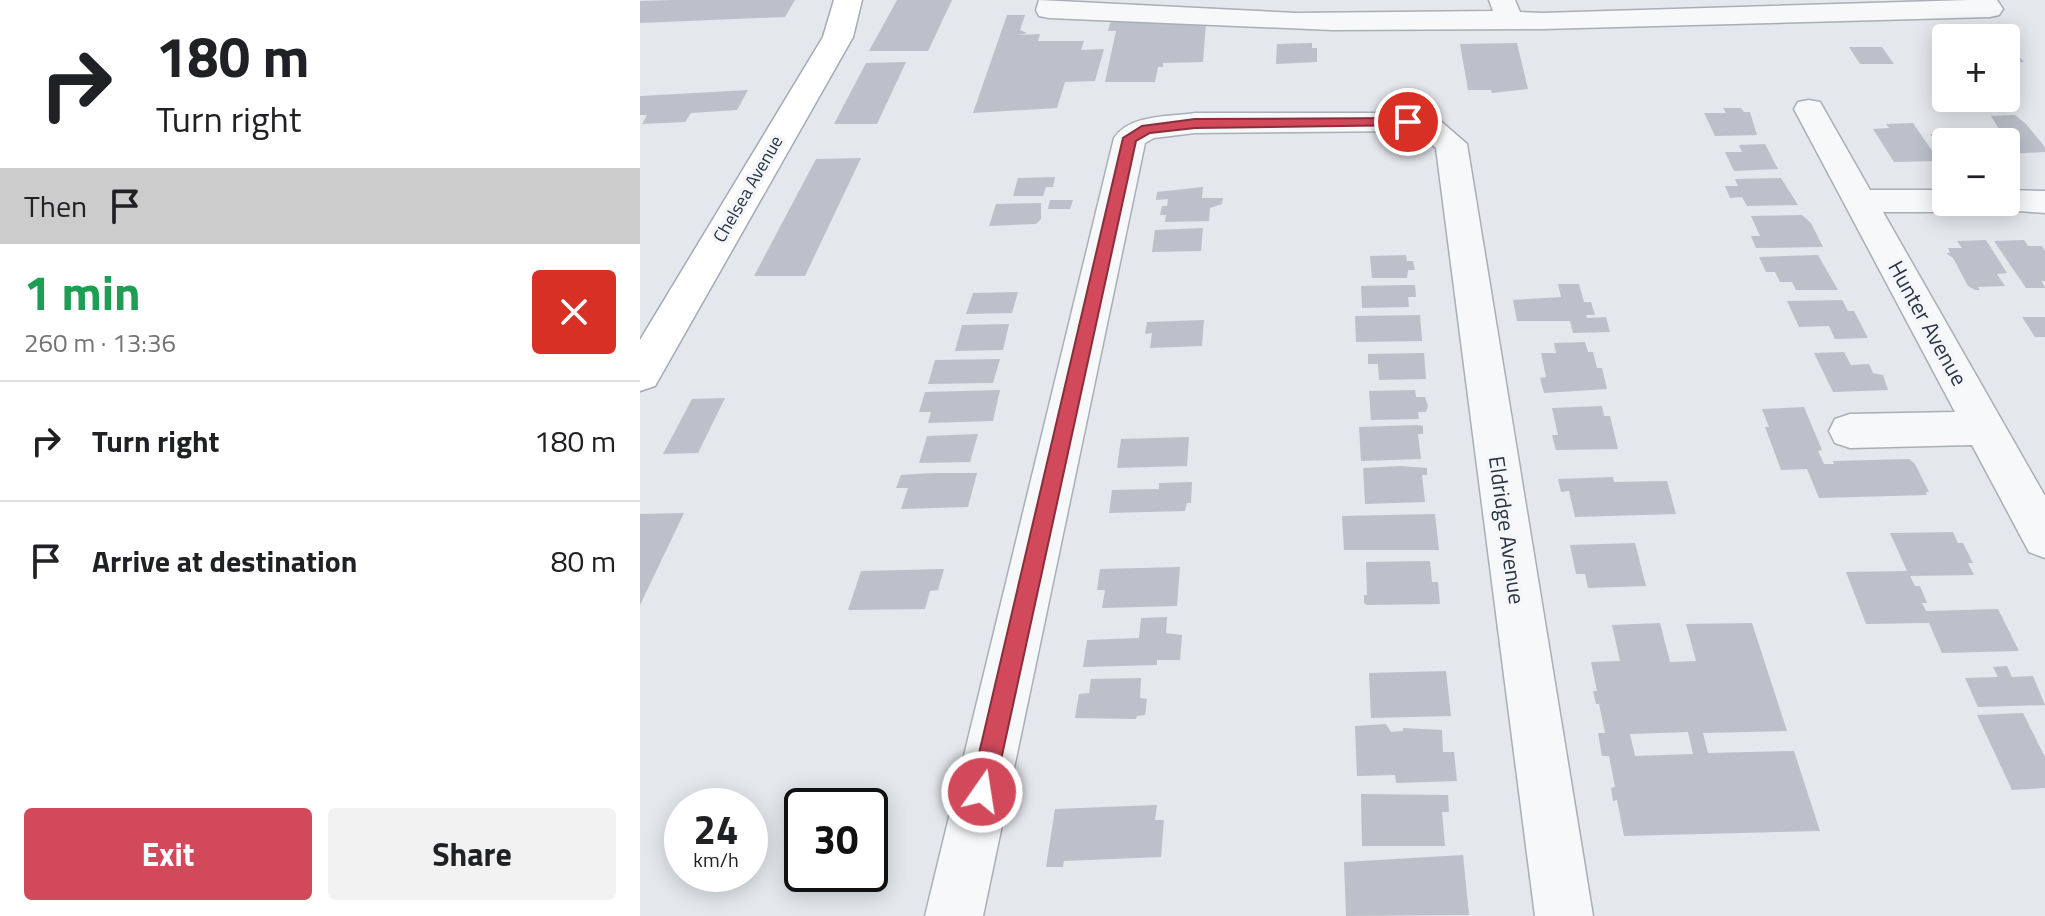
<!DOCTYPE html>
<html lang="en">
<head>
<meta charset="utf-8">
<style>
  :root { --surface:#fff; --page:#f2f2f2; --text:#202124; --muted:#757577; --line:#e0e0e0; --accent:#d1495b }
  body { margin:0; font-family:"Titillium Web",sans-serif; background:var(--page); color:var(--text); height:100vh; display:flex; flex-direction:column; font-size:30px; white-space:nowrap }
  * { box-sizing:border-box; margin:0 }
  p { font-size:26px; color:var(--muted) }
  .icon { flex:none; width:44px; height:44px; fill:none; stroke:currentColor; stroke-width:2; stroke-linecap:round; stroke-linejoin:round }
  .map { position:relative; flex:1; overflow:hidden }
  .drawer { display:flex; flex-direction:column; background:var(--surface); width:640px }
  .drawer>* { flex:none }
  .hud { background:#fff; color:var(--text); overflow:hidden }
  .controls { position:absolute; left:1292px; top:24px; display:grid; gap:16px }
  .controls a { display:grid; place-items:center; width:88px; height:88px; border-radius:8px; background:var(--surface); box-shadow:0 4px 20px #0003; font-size:40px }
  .speed { position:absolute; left:24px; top:788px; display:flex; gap:16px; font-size:40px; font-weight:700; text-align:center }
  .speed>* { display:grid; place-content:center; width:104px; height:104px; border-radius:50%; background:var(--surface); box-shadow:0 4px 20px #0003; line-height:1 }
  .speed small { font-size:20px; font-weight:400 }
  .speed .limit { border:4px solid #111; border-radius:12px; background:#fff; color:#111 }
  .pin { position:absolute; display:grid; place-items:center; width:68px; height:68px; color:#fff; margin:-34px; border:4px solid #fff; border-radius:50%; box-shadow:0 2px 8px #0007 }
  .me { position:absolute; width:88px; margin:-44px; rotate:13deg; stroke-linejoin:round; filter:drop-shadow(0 0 6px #0008) }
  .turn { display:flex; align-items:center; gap:28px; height:168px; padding:0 24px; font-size:36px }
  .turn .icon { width:104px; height:104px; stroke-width:2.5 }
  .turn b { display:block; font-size:56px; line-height:68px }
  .then { display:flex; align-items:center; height:76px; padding:0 24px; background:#0003; gap:16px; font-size:30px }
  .round { display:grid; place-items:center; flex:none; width:84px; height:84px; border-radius:8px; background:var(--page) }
  .head { display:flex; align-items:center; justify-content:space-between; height:136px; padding:0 24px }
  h1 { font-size:48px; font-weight:700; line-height:60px; color:#1e9e55 }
  .primary-button { display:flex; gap:16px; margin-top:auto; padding:16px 24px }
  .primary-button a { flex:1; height:92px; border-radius:8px; background:var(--accent); color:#fff; font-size:32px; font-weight:700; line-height:92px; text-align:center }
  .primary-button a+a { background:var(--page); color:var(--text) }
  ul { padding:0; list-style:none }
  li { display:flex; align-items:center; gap:24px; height:120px; padding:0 24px; border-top:2px solid var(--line) }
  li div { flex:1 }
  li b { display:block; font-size:30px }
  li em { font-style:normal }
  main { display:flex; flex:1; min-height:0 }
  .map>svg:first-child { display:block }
  .building { fill:#bbc0ca; fill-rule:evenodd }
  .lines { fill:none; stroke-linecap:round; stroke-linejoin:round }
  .minor-casing { stroke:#a9aeb7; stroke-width:3 }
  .major-casing { stroke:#a3abb8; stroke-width:3 }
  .minor { fill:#f7f8fa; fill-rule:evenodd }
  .major { fill:#fff; fill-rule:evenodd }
  .route { fill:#d1495b; stroke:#882f3b; stroke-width:2 }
  .labels { text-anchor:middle; stroke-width:7; stroke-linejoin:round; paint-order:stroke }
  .far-street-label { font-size:18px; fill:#2b3445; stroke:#f4f6f9 }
  .street-label { font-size:22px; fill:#2b3445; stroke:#f4f6f9 }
</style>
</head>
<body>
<main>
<section class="drawer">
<div class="hud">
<div class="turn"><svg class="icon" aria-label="right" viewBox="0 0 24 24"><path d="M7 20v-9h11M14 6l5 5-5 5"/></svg><div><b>180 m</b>Turn right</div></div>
<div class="then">Then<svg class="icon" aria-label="arrive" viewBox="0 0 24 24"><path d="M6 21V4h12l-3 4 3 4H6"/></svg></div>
</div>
<div class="head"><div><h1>1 min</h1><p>260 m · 13:36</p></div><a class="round" style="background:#d93025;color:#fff"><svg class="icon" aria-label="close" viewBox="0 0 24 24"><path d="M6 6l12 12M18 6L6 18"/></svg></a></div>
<ul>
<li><svg class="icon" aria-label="right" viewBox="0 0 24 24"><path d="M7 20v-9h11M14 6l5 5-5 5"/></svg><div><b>Turn right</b></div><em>180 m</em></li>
<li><svg class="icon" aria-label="arrive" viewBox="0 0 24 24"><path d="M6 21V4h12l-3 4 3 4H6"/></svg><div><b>Arrive at destination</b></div><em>80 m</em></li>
</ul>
<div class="primary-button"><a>Exit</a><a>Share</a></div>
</section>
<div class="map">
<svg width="1405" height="916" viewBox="0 0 1405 916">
  <rect width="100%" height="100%" fill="#e4e7ec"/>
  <g class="building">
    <polygon points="34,0 155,0 145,17 0,23 0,1"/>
    <polygon points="257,0 312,0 288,51 229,51"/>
    <polygon points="367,15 385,15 380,30 387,33 378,35 400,34 398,41 444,41 441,50 464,49 455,81 425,82 417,108 333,113"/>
    <polygon points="518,19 518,24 566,23 563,62 523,63 523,67 518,67 515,82 465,82 476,31 468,31 471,20"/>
    <polygon points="672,43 672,48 677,48 677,62 636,64 637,44"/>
    <polygon points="877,43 888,89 852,93 851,90 828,90 820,44"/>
    <polygon points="1366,45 1369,45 1384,62 1366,63"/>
    <polygon points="1209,47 1242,47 1254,64 1220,64"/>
    <polygon points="266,62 237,124 194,124 226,63"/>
    <polygon points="108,90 97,110 51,113 45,122 2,124 7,115 0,115 0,96"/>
    <polygon points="1083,108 1101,108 1104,112 1110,112 1117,135 1075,136 1064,113 1086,113"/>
    <polygon points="1375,115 1386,124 1405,147 1405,152 1369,154 1366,142 1360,142 1354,134 1362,134 1351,116"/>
    <polygon points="1273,123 1299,161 1254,162 1233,129 1249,128 1246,124"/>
    <polygon points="1300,131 1313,136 1340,135 1345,142 1306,142 1306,157 1290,134 1302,134"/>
    <polygon points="1125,144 1138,169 1094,171 1085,152 1102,152 1099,145"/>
    <polygon points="221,158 165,276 114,276 176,159"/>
    <polygon points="415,177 413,187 406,187 403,196 373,196 378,178"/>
    <polygon points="1141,178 1158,205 1107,206 1102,197 1090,198 1085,186 1098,186 1095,179"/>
    <polygon points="563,187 562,198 583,198 582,204 570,208 569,221 525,222 526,215 520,215 522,206 527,206 528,199 516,200 517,192"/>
    <polygon points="410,200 433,200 430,209 408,209"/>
    <polygon points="401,203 401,219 396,224 349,226 356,204"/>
    <polygon points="1162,215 1171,223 1183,247 1116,248 1111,236 1120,236 1111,216"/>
    <polygon points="563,228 561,251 512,252 515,230"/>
    <polygon points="1346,240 1367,273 1357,274 1365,286 1338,287 1340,290 1335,290 1328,286 1313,258 1306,253 1310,253 1308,248 1322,248 1317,241"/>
    <polygon points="1384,240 1388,246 1402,246 1405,251 1405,281 1402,281 1405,288 1386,288 1354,241"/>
    <polygon points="766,255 767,261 773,261 775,270 768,270 767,278 732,278 730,256"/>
    <polygon points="1178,255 1198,290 1156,290 1152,282 1140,282 1135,272 1126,272 1119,257"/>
    <polygon points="918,284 939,284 944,302 951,302 955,315 946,315 947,318 966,317 970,332 933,333 930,321 877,321 873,300 921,297"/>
    <polygon points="761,285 775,285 776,297 768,297 769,307 722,308 721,286"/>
    <polygon points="378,292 372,313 326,314 333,293"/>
    <polygon points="1202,300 1208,311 1214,311 1228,338 1195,339 1189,326 1159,327 1147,301"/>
    <polygon points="780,315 782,341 716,342 715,316"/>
    <polygon points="1382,317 1405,317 1405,337 1395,337"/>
    <polygon points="564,320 562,346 510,348 512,333 505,334 507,322"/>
    <polygon points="369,324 363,350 315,351 322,325"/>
    <polygon points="945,342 948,352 953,352 957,368 962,368 967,389 904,393 900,378 906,377 901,353 916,353 914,343"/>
    <polygon points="1204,352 1211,365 1229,364 1233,373 1243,375 1248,390 1193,392 1174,353"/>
    <polygon points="784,353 786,379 739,380 738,364 728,364 728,354"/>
    <polygon points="360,359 353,383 288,384 295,360"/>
    <polygon points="360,390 353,421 288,423 291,412 279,412 285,392"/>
    <polygon points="775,390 776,397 785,397 788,406 786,412 778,412 779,419 731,420 729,391"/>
    <polygon points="85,398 58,453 23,454 52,399"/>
    <polygon points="962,406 964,416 970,416 978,449 916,450 912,435 918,435 912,408"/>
    <polygon points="1164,407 1182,450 1178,451 1184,464 1194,464 1193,461 1269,459 1275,464 1289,492 1286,492 1287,495 1179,498 1167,469 1141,470 1125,427 1129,427 1122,409"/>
    <polygon points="778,425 783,426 783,434 778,434 781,459 721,461 719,427"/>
    <polygon points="338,434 330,462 279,463 287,436"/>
    <polygon points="549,437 547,466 477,468 481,439"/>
    <polygon points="761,466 787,468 787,475 782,475 785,502 725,504 723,468"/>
    <polygon points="294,473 337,473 328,507 261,509 268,488 256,488 261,475"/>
    <polygon points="973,477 974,482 1027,481 1036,514 935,517 929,491 921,492 918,479"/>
    <polygon points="552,482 551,503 547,503 545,511 469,513 472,490 519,489 519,483"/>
    <polygon points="44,513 0,605 0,514"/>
    <polygon points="795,514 799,550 704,550 702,516"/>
    <polygon points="1313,532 1318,543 1323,543 1333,563 1328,563 1334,575 1270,576 1275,586 1280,586 1287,603 1282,603 1286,611 1358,609 1379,651 1302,653 1289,623 1226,624 1206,572 1267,571 1250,533"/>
    <polygon points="995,543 1006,586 948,588 945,574 936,574 930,545"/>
    <polygon points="790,561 792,582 798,582 800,604 727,605 724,603 724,595 727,595 726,562"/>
    <polygon points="540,567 537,606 462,608 465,590 457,590 460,569"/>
    <polygon points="304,569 298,590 290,591 285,609 208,610 221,571"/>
    <polygon points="527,617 526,633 542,635 540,660 517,660 517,665 443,667 447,640 499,638 501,618"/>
    <path d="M1020,623L1030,662L1056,661L1046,624L1112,623L1147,731L1063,733L1068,753L1154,751L1180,831L984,836L977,800L973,801L971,788L975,787L969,756H962L958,733H965L959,704H956L953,691H957L951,662L980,661L972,625ZM1048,732L1053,754L995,756L990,734Z"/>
    <polygon points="1367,666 1372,677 1393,676 1405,705 1338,707 1325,678 1358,677 1353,667"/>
    <polygon points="806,671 811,716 731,718 729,673"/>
    <polygon points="501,678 500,698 507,699 505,715 497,716 496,719 435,718 439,694 449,693 451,679"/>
    <polygon points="1383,713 1405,757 1405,788 1372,790 1337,715"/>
    <polygon points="746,724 751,732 763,731 763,728 802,730 803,752 814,752 817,781 756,783 755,775 717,776 715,726"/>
    <polygon points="721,794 808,795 809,812 802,812 805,846 722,846"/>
    <polygon points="517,805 515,820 524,820 521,857 424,861 423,867 406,867 415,809"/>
    <polygon points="823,855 829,915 706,916 704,862"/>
  </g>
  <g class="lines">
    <defs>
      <g id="minor">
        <polygon points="399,0 656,13 853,11 849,0 875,0 880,12 902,13 1329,0 1357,0 1363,9 1359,15 1350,17 902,29 692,30 409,18 399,16 396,10"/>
        <polygon points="1169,100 1180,102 1230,190 1306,190 1306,202 1322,202 1318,209 1306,212 1243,212 1405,496 1405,558 1389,552 1332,445 1210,448 1195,443 1189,431 1195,419 1210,414 1315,412 1154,109 1158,102"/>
        <path d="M555,113H768L797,118L827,144L953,916H895L796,148L777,133L768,131L555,133L514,138L505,143L343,916H285L474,138C490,114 530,117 555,113Z"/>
        <polygon points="1366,190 1405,191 1405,213 1354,209 1350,202 1366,202"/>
      </g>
      <polygon id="major" points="194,0 222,0 213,37 15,386 0,391 0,340 183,37"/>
    </defs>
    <use href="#minor" class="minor-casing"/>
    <use href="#major" class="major-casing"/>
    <use href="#minor" class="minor"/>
    <use href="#major" class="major"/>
  </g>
  <polygon class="route" points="768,118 773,119 773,125 555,128 510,133 496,141 354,792 350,800 342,803 334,800 330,792 483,138 502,126 555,119"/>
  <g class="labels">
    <g class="far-street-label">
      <text transform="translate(108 189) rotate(-60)" y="6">Chelsea Avenue</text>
    </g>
    <g class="street-label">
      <text transform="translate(1288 323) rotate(61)" y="8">Hunter Avenue</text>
      <text transform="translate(867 530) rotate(82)" y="8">Eldridge Avenue</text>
    </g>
  </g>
</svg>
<div class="controls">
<a>+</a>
<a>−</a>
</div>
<div class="speed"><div>24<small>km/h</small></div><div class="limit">30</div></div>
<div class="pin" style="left:768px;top:122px;background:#d93025"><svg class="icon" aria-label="arrive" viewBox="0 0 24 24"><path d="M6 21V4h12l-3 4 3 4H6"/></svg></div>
<svg class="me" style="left:342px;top:792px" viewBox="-20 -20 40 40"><circle r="17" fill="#d1495b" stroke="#fff" stroke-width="3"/><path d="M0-11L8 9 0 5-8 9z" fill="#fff"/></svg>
</div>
</main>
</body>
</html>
